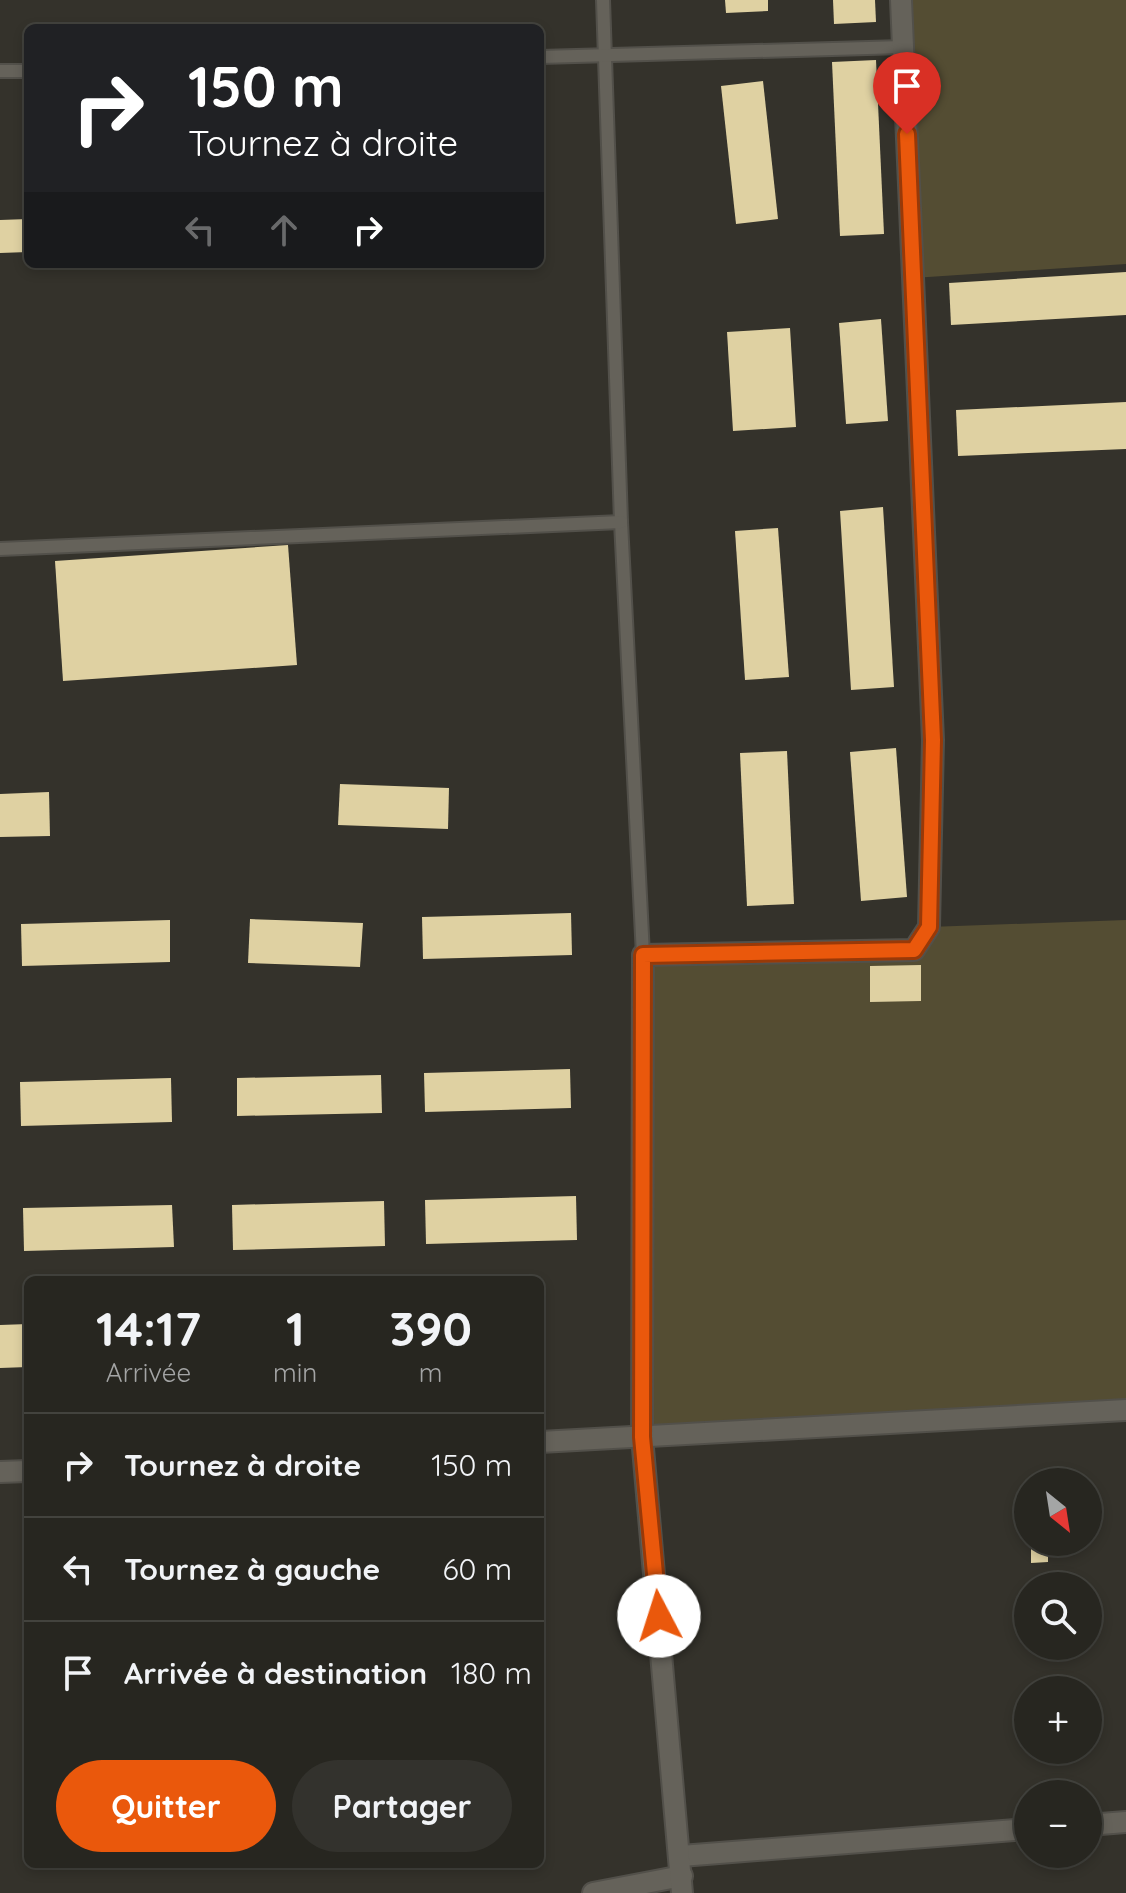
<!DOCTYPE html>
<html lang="fr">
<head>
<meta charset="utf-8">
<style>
  :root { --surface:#272620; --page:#33322d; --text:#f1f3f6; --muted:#a4a5a5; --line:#43433e; --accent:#ea580c }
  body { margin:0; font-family:Quicksand,sans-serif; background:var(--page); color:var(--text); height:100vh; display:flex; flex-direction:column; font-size:30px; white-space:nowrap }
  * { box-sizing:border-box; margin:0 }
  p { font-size:26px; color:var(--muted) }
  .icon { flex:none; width:44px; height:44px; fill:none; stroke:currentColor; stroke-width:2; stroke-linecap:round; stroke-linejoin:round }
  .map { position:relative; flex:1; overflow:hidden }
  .drawer { position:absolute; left:24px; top:1276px; width:520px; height:592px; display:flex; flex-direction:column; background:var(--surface); border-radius:12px; box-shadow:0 4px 12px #0003,0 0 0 2px var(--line) }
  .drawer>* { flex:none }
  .guide { position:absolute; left:24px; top:24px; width:520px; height:244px; border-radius:12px; box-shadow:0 4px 12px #0003,0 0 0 2px var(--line); background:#202124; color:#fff; overflow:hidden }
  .needle { width:52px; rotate:150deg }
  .tools { position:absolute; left:1014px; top:1468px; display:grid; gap:16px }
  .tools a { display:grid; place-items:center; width:88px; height:88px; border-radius:50%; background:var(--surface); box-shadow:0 4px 12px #0003,0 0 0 2px var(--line); font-size:40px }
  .pin { position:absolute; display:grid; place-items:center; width:68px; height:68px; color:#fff; margin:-82px -34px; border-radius:50% 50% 50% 0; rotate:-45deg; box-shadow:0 0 8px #0007 }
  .pin .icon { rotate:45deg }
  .me { position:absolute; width:88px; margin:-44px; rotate:355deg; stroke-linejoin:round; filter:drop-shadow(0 0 6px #0008) }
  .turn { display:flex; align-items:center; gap:28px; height:168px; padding:0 32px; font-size:36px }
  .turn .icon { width:104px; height:104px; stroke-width:2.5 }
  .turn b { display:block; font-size:56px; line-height:68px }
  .lanes { display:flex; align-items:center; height:76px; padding:0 32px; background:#0003; justify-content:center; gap:40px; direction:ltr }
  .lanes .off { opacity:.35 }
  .eta { display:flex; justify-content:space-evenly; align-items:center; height:136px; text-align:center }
  .eta b { font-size:48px; font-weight:700; line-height:56px }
  .primary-button { display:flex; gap:16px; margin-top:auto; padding:16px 32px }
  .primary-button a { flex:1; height:92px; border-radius:48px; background:var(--accent); color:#fff; font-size:32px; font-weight:700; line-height:92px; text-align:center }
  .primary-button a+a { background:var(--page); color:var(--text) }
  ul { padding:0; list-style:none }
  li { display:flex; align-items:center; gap:24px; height:104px; padding:0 32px; border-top:2px solid var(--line) }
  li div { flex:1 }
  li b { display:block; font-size:30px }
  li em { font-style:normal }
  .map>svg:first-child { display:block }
  .green { fill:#544d33 }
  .building { fill:#dfd1a2 }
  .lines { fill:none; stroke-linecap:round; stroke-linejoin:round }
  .service-casing { stroke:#52504a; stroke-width:16 }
  .minor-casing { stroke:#52504a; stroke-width:24 }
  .service { stroke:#65625a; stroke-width:12 }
  .minor { stroke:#65625a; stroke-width:20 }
  .route-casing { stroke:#983908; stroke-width:20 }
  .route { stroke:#ea580c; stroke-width:14 }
</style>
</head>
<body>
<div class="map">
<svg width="1126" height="1893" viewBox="0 0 1126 1893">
  <rect width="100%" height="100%" fill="#34322b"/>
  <g class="green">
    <polygon points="901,0 1126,0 1126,264 913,278"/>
    <polygon points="1126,920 1126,1410 642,1437 643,955 914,950 929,927"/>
  </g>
  <g class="building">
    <polygon points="725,0 768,0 768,11 726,13"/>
    <polygon points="833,0 875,0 876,22 834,24"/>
    <polygon points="876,60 884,234 840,236 832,62"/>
    <polygon points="763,81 778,219 736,224 721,86"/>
    <polygon points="28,219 28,252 0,253 0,220"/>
    <polygon points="1126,272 1126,315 951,325 949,283"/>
    <polygon points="881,319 888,421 846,424 839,323"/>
    <polygon points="790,328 796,427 733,431 727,332"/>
    <polygon points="1126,402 1126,449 958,456 956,410"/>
    <polygon points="883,507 894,687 851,690 840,511"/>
    <polygon points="778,528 789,677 745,680 735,531"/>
    <polygon points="288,545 297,665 63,681 55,561"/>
    <polygon points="896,748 907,897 861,901 850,752"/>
    <polygon points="787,751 794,904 747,906 740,753"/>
    <polygon points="340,784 449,788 448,829 338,825"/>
    <polygon points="49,792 50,836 0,837 0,794"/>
    <polygon points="571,913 572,955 423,959 422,917"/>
    <polygon points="250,919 363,923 360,967 248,963"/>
    <polygon points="170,920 170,962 22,966 21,924"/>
    <polygon points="921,965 921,1001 870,1002 870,966"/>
    <polygon points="570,1069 571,1108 425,1112 424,1073"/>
    <polygon points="381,1075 382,1113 237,1116 237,1078"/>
    <polygon points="171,1078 172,1122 21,1126 20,1082"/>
    <polygon points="576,1196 577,1240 426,1244 425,1200"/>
    <polygon points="384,1201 385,1246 233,1250 232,1205"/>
    <polygon points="172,1205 174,1247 24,1251 23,1208"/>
    <polygon points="28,1324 28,1367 0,1368 0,1325"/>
    <polygon points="1031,1542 1048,1542 1048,1562 1031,1563"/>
  </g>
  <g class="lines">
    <defs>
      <g id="service">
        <polyline points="603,0 621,522 643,955"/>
        <polyline points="540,57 903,47"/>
        <polyline points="0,71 28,71"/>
        <polyline points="0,549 621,522"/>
      </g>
      <g id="minor">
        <polyline points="540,1442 1126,1410"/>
        <polyline points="0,1472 28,1471"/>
        <polyline points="1088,1825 1126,1822"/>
        <polyline points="681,1856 1028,1829"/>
        <polyline points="593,1893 682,1876"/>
        <polyline points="682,1893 642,1437 643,955 914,950 929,927 933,740 901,0"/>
      </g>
    </defs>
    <use href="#service" class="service-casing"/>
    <use href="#minor" class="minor-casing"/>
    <use href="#service" class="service"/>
    <use href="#minor" class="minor"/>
  </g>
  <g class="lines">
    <defs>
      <polyline id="route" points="659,1616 642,1437 643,955 914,950 929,927 933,740 907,134"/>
    </defs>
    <use href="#route" class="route-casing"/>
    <use href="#route" class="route"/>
  </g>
</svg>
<div class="tools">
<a><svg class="needle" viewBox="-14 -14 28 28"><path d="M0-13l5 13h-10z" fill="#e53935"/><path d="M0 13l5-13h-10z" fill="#a4a5a5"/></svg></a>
<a><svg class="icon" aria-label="search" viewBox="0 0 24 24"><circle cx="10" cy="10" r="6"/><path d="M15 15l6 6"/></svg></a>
<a>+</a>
<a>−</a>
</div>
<div class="pin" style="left:907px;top:134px;background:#d93025"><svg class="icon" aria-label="arrive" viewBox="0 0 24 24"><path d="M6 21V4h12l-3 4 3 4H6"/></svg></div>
<svg class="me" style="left:659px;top:1616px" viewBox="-20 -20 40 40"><circle r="19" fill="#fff"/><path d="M0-13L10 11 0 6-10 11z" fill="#ea580c"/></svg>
<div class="guide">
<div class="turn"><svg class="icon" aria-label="right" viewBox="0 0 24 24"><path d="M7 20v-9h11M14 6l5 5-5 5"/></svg><div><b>150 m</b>Tournez à droite</div></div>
<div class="lanes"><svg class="icon off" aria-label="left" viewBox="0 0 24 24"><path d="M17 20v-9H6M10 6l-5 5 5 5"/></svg><svg class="icon off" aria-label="ahead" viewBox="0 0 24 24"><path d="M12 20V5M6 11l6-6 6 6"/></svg><svg class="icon" aria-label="right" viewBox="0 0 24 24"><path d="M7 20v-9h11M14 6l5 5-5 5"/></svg></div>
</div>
<section class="drawer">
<div class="eta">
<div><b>14:17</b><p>Arrivée</p></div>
<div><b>1</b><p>min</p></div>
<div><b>390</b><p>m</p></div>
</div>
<ul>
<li><svg class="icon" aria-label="right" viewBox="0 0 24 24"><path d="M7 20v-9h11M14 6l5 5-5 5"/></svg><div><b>Tournez à droite</b></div><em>150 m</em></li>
<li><svg class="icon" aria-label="left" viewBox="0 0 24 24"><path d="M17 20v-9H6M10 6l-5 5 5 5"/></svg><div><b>Tournez à gauche</b></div><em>60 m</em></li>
<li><svg class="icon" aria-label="arrive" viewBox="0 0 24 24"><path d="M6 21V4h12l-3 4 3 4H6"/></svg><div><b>Arrivée à destination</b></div><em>180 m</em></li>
</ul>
<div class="primary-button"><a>Quitter</a><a>Partager</a></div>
</section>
</div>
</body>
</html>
